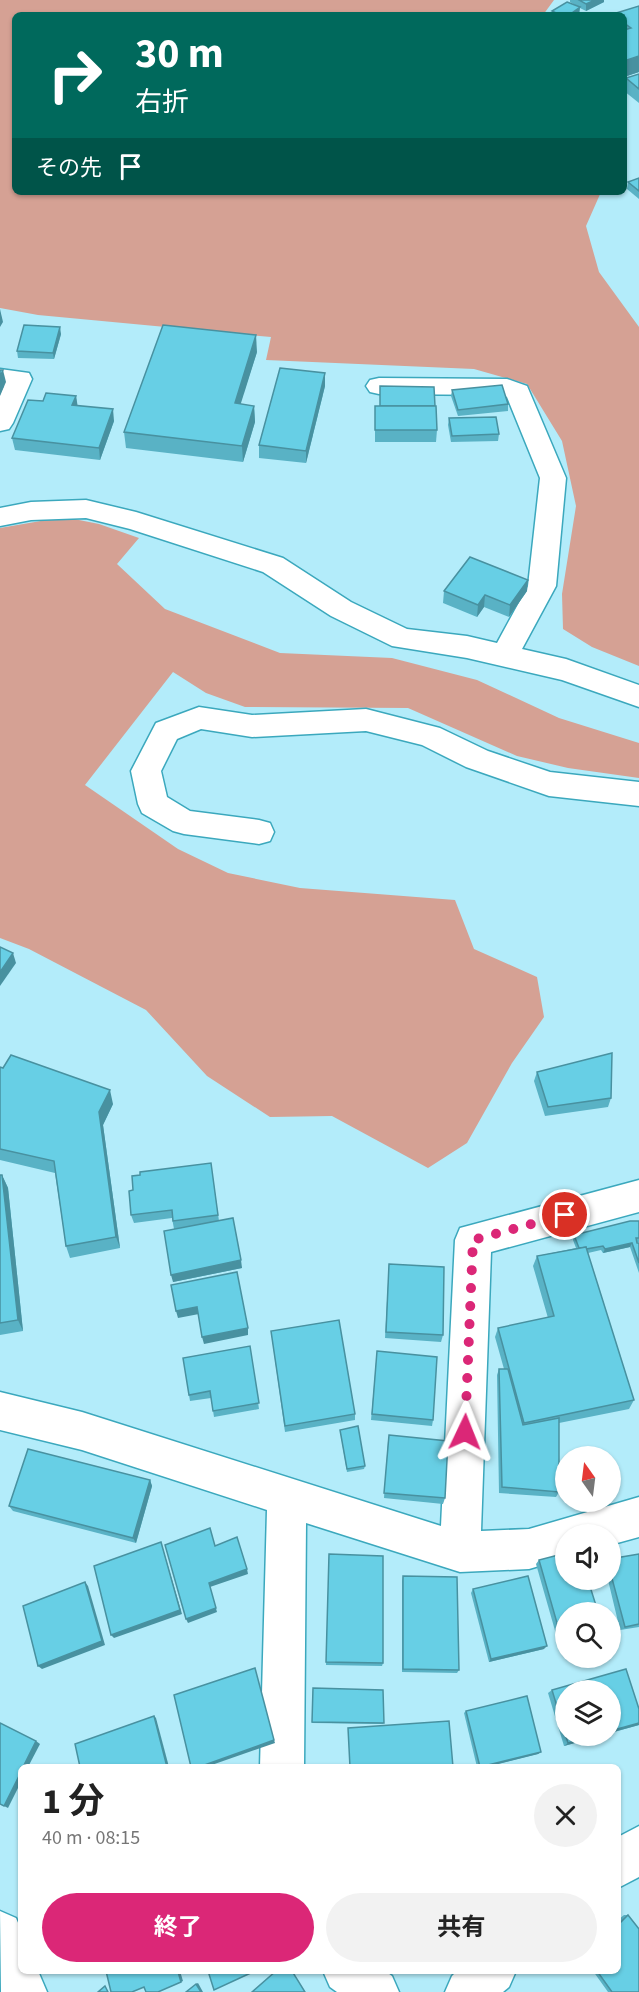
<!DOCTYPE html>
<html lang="ja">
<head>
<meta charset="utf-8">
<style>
  :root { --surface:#fff; --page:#f2f2f2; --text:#222; --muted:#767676; --accent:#db2777 }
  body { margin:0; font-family:"Source Sans 3","Noto Sans JP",sans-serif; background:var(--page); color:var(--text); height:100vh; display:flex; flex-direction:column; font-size:22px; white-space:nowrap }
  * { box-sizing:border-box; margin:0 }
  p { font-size:20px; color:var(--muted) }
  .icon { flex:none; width:33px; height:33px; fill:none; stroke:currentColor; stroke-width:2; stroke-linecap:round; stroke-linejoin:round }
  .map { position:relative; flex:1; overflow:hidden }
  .panel { position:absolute; left:18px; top:1764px; width:603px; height:210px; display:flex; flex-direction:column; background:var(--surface); border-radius:9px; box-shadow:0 2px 4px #0004 }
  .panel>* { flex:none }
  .hud { position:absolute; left:12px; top:12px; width:615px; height:183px; border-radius:9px; box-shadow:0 2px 4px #0004; background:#00695c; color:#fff; overflow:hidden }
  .needle { width:39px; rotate:346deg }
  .buttons { position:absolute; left:555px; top:1446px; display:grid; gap:12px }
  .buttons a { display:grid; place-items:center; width:66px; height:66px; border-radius:50%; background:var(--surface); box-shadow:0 2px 4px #0004; font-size:30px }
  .pin { position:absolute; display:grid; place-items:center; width:51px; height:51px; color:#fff; margin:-26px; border:3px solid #fff; border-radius:50%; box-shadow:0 2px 6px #0007 }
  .me { position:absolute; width:66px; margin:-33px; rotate:2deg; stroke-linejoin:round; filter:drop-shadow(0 0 4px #0008) }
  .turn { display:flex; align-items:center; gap:21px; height:126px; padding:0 24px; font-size:27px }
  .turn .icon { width:78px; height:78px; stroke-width:2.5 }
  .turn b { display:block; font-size:42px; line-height:51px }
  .then { display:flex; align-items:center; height:57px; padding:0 24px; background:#0003; gap:12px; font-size:22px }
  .round { display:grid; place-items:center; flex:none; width:63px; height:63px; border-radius:32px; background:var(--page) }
  .headline { display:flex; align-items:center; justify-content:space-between; height:102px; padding:0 24px }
  h1 { font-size:36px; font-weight:700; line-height:45px }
  .action { display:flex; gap:12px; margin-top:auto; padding:12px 24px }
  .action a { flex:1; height:69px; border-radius:36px; background:var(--accent); color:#fff; font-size:24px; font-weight:700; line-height:69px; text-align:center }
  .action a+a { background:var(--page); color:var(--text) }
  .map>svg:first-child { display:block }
  .green { fill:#d5a194 }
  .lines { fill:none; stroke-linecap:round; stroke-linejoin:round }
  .street-casing { stroke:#3ba8bd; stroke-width:3 }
  .street { fill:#fff; fill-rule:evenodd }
  .wall { fill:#59b2c5 }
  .shaded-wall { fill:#4891a0 }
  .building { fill:#67cfe5; stroke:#4891a0; stroke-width:1.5 }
  .route { stroke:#db2777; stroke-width:10; stroke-dasharray:0 18 }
</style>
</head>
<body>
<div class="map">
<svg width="639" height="1992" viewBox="0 0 639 1992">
  <rect width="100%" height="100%" fill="#b3ecfa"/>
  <g class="green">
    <polygon points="0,0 554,0 543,15 15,15 15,192 601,192 586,226 599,272 639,327 639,666 592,647 563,629 562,594 576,506 562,441 527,384 474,369 266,360 271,337 38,315 0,308"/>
    <polygon points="64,517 99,524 139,538 117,564 165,609 280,653 392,658 477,680 559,718 639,743 639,778 568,768 517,756 408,708 245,707 206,693 173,672 85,785 178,849 228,873 300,888 455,900 474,949 537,977 544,1017 512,1063 467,1143 428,1168 332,1116 270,1117 207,1076 146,1010 29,949 0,938 0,528"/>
  </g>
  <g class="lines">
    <defs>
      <g id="street">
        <polygon points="0,369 29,373 32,379 13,423 9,429 0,431 0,395 4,386 0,385"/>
        <polygon points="379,378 507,379 527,386 566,478 556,586 522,649 566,659 639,685 639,707 562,680 467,658 392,646 331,616 263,572 130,529 86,518 31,520 0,526 0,508 31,502 86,500 136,512 283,558 351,602 407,629 467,636 497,643 528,586 540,478 507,397 503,395 379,394 370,392 366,386 370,380"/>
        <polygon points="199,707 252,715 366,709 440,728 488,751 550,772 639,782 639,806 549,796 466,767 422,745 366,731 252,737 201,729 177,739 161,771 167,797 190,811 259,820 270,823 274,832 270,841 259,844 184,834 173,831 142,813 138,804 131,771 156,723"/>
        <polygon points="639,1180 639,1212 491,1252 481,1531 529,1529 639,1497 639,1537 610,1545 610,1534 566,1534 566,1558 529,1569 460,1572 306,1523 304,1767 260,1767 267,1510 82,1450 0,1430 0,1392 82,1412 441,1526 455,1240 460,1228"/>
        <polygon points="639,1826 639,1877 618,1888 618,1837"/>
        <polygon points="0,1911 16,1918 21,1930 21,1971 38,1971 47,1992 1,1992"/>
        <polygon points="323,1971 385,1971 392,1976 399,1992 337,1992 330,1987"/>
        <polygon points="457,1971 516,1971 509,1987 503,1992 445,1992 452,1976"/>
      </g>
    </defs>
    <use href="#street" class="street-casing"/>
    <use href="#street" class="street"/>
  </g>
  <g class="wall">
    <polygon points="570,0 604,0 604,2 586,11 580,8 579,14 578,15 551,15 552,11 577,6 570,2"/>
    <polygon points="639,6 639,72 624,77 624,15"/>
    <polygon points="639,74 639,103 624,91 626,78"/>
    <polygon points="639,178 639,199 627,189 628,182"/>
    <polygon points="61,334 54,359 18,358 17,351"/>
    <polygon points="257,352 240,404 254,406 255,422 243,462 126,448 124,432"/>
    <polygon points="325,373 325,386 306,463 259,458 259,445"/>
    <polygon points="452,390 508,404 508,411 458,416 451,396"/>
    <polygon points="76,396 77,405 114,421 100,460 15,450 12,438 43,401"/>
    <polygon points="375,406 435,406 437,430 436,442 375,442"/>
    <polygon points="449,418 499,434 498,441 451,442 448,425"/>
    <polygon points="528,580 527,591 509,617 484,607 477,617 443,603 444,591"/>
    <polygon points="0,1067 113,1104 103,1125 120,1248 70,1258 66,1246 55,1173 0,1160"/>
    <polygon points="537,1072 611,1098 608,1107 545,1116 534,1081"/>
    <polygon points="211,1163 219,1221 242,1268 173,1282 174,1229 172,1218 134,1223 131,1215"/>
    <polygon points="0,1175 2,1175 8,1188 23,1331 0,1335"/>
    <polygon points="639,1221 639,1242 637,1242 637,1243 639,1243 639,1273 630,1247 603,1253 601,1250 588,1253 634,1400 629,1409 559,1423 559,1492 556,1497 499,1493 497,1375 499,1369 504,1369 495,1337 498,1328 548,1318 533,1266 537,1256 576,1248 573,1240 574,1235"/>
    <polygon points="389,1264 443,1335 441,1342 385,1338"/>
    <polygon points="271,1331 355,1414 355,1420 285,1432"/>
    <polygon points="250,1346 259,1409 214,1417 211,1398 190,1401 189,1395"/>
    <polygon points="377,1351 433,1420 432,1426 371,1420"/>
    <polygon points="340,1430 365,1466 364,1469 347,1472"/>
    <polygon points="388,1441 445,1498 443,1504 384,1498"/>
    <polygon points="150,1480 152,1486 136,1543 13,1511 9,1506"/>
    <polygon points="329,1554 383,1663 382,1666 326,1665"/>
    <polygon points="639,1554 639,1627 620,1630 608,1580 610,1580 610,1559"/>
    <polygon points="539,1560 566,1647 560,1648 536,1564"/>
    <polygon points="403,1576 459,1670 457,1673 402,1672 402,1581"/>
    <polygon points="473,1589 544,1649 489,1662 471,1593"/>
    <polygon points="313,1688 384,1723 383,1724 312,1723"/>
    <polygon points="552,1690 639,1725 564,1746 548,1693"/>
    <polygon points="466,1711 541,1752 538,1754 486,1767 477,1767 464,1713"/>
    <polygon points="624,1915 628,1915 639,1992 608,1992 593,1971 618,1971 618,1920"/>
  </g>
  <g class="shaded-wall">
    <polygon points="595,0 604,0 604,2 586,11 586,4"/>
    <polygon points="580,7 579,14 569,15"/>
    <polygon points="639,56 639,72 624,77 624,61"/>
    <polygon points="0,309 3,322 0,327"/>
    <polygon points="60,327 61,334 54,359 53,353"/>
    <polygon points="256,335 257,352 236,419 235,403"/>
    <polygon points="3,370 6,382 0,396 0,377"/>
    <polygon points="325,373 325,386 306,463 306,451"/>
    <polygon points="76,396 78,408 72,405"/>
    <polygon points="254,406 255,422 243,462 242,446"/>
    <polygon points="113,409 114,421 100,460 99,448"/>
    <polygon points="528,580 527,591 509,617 510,605"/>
    <polygon points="485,595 484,607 477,617 478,605"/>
    <polygon points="13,953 16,963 0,986 0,972"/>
    <polygon points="110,1090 113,1104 103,1125 120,1248 116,1237 99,1112"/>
    <polygon points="2,1175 8,1188 23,1331 18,1320"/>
    <polygon points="632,1243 630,1247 603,1253 605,1249"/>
    <polygon points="241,1260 242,1268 173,1282 171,1275"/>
    <polygon points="197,1307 199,1314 178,1318 176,1311"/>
    <polygon points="248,1328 248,1335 204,1344 202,1337"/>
    <polygon points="150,1480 152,1486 136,1543 133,1538"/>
    <polygon points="161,1542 182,1614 114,1638 111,1635"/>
    <polygon points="247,1569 248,1574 210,1587 217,1612 188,1623 186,1619 209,1583"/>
    <polygon points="85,1582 88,1586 105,1645 42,1669 38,1666"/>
    <polygon points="547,1646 544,1649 489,1662 491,1659"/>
    <polygon points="154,1716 156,1718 169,1767 167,1767"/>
    <polygon points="639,1723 639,1725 610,1733 610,1731"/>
    <polygon points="595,1736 600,1736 564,1746 568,1743"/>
    <polygon points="274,1740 275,1743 206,1767 199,1767"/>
    <polygon points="36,1741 40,1744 28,1767 23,1767"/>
    <polygon points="541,1752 538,1754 486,1767 480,1767"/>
    <polygon points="21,1772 21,1782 8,1808 4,1806"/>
    <polygon points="180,1971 183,1981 181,1982 178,1972"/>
    <polygon points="198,1983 203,1992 201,1992 196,1984"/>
  </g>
  <g class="building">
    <polygon points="579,0 595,0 586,4"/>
    <polygon points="567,2 580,7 569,15 560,15 552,11"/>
    <polygon points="639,6 639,56 624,61 624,30 631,28 624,23 624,15 613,14"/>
    <polygon points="639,74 639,89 626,78"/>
    <polygon points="639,178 639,191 628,182"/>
    <polygon points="24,325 60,327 53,353 17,351"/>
    <polygon points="163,325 256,335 235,403 254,406 242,446 124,432"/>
    <polygon points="280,368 325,373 306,451 259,445"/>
    <polygon points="0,370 3,370 0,377"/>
    <polygon points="502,385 508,404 458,410 452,390"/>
    <polygon points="380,386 434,387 435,406 380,406"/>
    <polygon points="46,393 76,396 72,405 113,409 99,448 12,438 28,400 43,401"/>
    <polygon points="375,406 436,406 437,430 375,430"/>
    <polygon points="496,417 499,434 452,436 449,418"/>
    <polygon points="470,557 528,580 510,605 485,595 478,605 444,591"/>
    <polygon points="0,947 13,953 0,972"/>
    <polygon points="612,1053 611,1098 548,1107 537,1072"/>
    <polygon points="11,1055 110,1090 99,1112 116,1237 66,1246 54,1161 0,1149 0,1067 3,1068"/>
    <polygon points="211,1163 218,1215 173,1221 172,1210 131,1215 129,1191 133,1190 132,1176 140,1175 140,1172"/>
    <polygon points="0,1175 2,1175 18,1320 0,1323"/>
    <polygon points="233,1218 241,1260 171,1275 164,1231"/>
    <polygon points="630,1221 639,1221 639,1238 636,1238 637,1243 639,1243 639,1263 632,1243 605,1249 603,1246 586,1249 586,1247 579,1248 574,1235"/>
    <polygon points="586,1247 634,1400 524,1423 498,1328 554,1316 537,1256"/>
    <polygon points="389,1264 444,1267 443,1335 386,1332"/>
    <polygon points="237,1272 248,1328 202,1337 197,1307 176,1311 171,1285"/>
    <polygon points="339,1320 355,1414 285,1426 271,1331"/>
    <polygon points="250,1346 259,1403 213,1411 210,1391 189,1395 183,1358"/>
    <polygon points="377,1351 437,1357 433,1420 372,1414"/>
    <polygon points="499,1369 508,1369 523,1425 559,1418 559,1492 502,1487"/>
    <polygon points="358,1426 365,1466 347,1469 340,1430"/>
    <polygon points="389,1435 448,1441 445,1498 384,1493"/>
    <polygon points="28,1449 150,1480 133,1538 9,1506"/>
    <polygon points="210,1528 215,1546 237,1537 247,1569 209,1583 216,1608 186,1619 165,1545"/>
    <polygon points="161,1542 180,1610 111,1635 94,1566"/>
    <polygon points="566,1553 566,1580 588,1580 598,1612 566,1612 566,1644 563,1644 539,1560"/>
    <polygon points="329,1554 383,1556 383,1663 326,1662"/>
    <polygon points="639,1554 639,1624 625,1627 610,1571 610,1559"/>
    <polygon points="403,1576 457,1577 459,1670 403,1669"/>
    <polygon points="528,1576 547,1646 491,1659 473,1589"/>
    <polygon points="85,1582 102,1641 38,1666 23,1606"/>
    <polygon points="255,1668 274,1740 199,1767 191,1767 174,1695"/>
    <polygon points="626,1669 639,1709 639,1723 610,1731 610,1690 566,1690 566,1736 595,1736 568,1743 552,1690"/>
    <polygon points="313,1688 383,1690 384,1723 312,1722"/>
    <polygon points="527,1696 541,1752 480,1767 466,1711"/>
    <polygon points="154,1716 167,1767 80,1767 75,1744"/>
    <polygon points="449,1721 453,1767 350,1767 348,1728"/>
    <polygon points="0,1723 36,1741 23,1767 21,1767 21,1772 4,1806 0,1804"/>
    <polygon points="628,1915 639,1929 639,1992 612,1992 597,1971 618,1971 618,1925"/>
    <polygon points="106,1971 180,1971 178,1972 181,1982 158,1992 146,1992 144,1987 132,1992 111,1992"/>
    <polygon points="208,1971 255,1971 214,1990"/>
    <polygon points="276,1971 292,1971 305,1992 252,1992"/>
    <polygon points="196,1984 201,1992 186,1992"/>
    <polygon points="105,1986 108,1992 98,1992"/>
  </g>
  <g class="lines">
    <polyline class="route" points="465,1432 473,1240 565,1215"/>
  </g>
</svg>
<div class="buttons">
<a><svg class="needle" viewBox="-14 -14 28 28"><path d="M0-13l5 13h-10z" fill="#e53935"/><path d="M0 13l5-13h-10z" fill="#767676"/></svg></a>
<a><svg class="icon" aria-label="sound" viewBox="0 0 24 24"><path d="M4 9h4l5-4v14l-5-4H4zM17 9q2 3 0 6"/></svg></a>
<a><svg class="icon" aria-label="search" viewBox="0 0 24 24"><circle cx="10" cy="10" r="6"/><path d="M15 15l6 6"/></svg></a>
<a><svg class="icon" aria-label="layers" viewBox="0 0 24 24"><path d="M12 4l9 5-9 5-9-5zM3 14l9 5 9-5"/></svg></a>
</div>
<div class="pin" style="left:565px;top:1215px;background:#d93025"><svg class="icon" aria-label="arrive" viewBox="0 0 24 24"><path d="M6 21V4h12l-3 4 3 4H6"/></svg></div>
<svg class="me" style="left:465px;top:1432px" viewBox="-20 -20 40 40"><path d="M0-17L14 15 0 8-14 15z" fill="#db2777" stroke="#fff" stroke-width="4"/></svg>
<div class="hud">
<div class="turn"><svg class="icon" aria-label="right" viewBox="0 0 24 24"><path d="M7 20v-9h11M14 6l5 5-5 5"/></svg><div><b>30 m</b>右折</div></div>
<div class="then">その先<svg class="icon" aria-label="arrive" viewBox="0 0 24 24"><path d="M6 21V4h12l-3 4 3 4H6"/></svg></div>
</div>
<section class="panel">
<div class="headline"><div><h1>1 分</h1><p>40 m · 08:15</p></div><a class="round"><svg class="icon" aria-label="close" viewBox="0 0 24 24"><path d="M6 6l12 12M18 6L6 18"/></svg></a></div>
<div class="action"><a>終了</a><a>共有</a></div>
</section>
</div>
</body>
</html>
